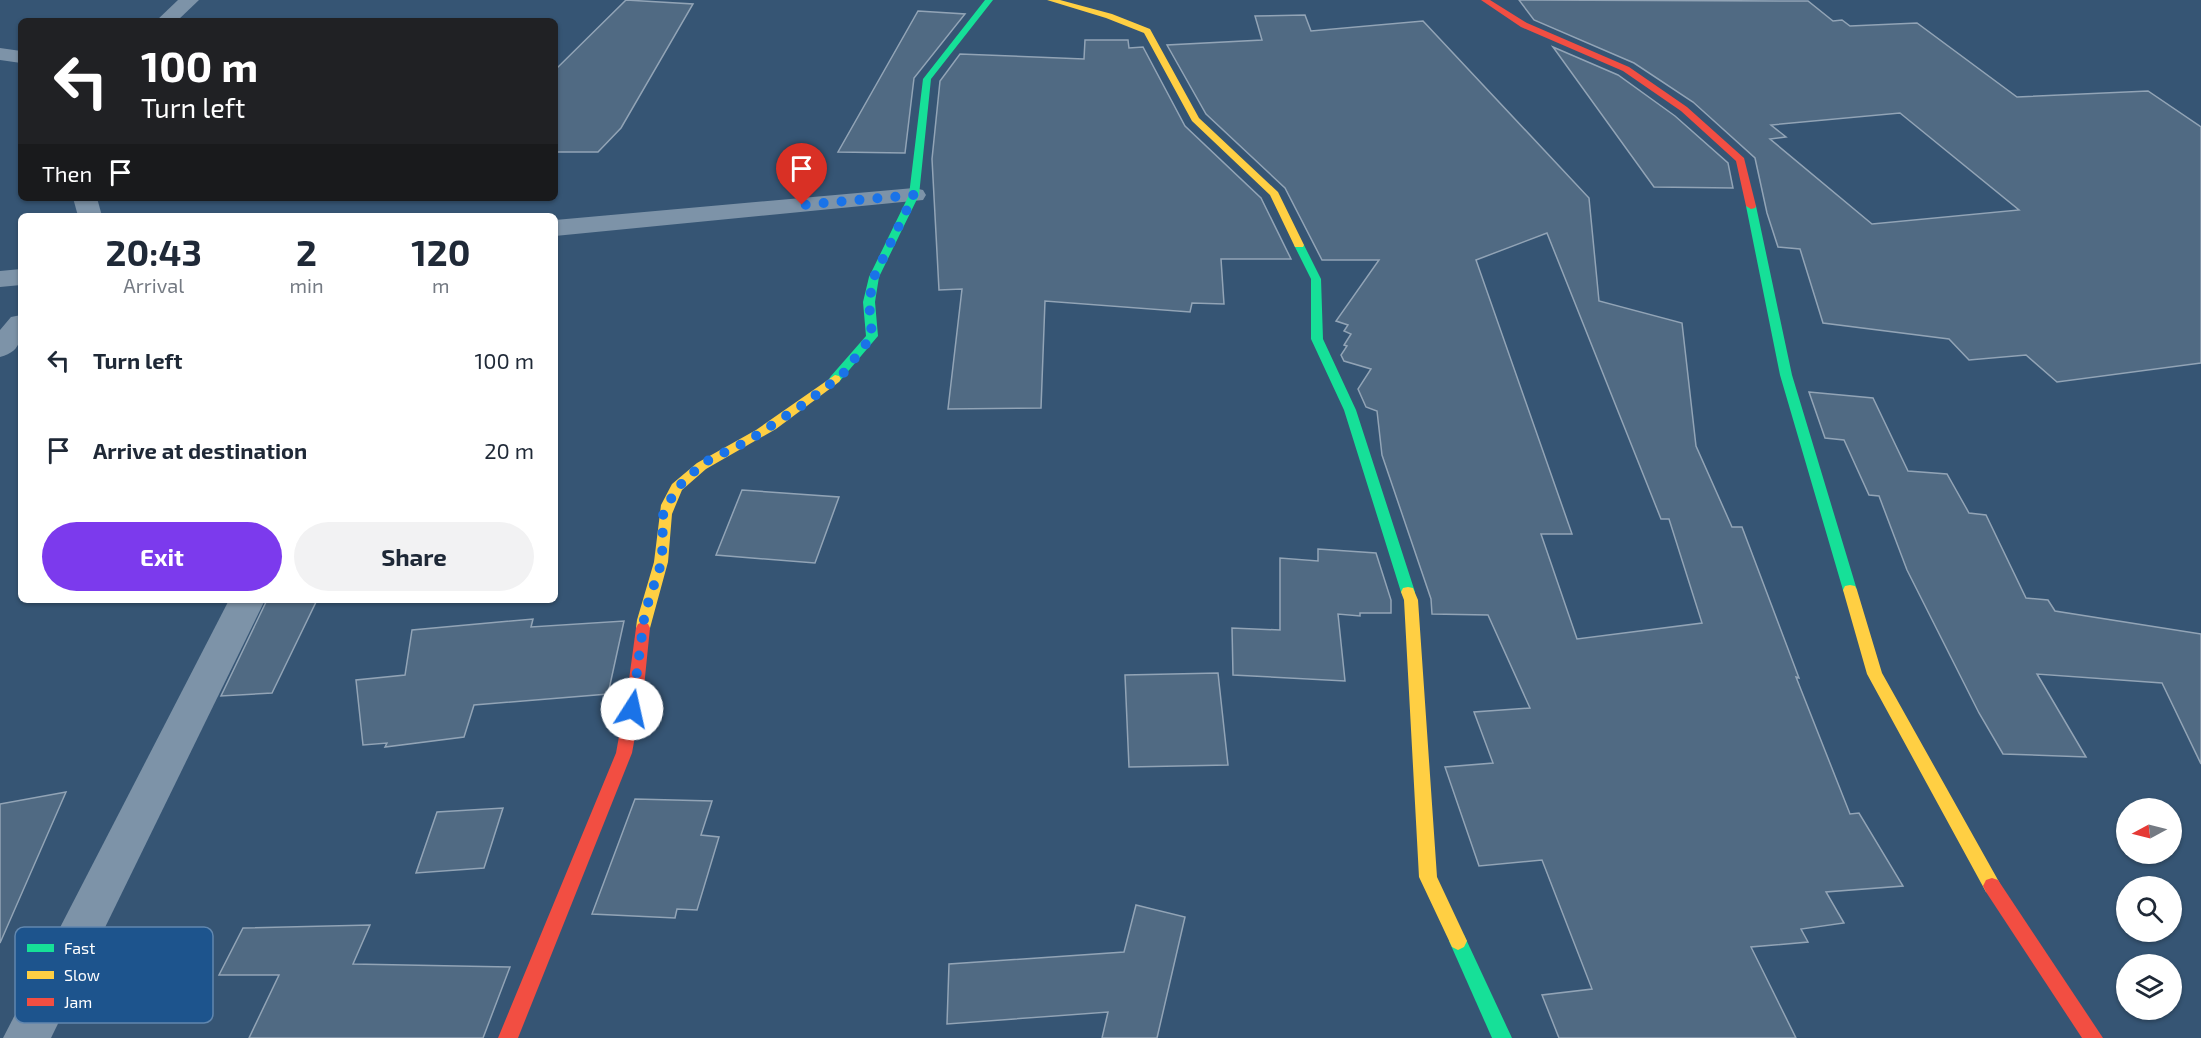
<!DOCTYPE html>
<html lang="en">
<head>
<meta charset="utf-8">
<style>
  :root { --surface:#fff; --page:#f2f2f3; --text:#1f2937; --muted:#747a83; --accent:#7c3aed }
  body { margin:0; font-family:"Exo 2",sans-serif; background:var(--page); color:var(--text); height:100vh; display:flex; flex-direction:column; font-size:22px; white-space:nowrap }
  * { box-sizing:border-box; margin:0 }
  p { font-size:20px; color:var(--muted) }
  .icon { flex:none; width:33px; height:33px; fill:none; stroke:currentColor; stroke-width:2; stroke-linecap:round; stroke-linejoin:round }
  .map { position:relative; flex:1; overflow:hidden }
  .details { position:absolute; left:18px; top:213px; width:540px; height:390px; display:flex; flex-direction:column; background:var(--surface); border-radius:9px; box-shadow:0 2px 4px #0004 }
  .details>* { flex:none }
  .top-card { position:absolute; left:18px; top:18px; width:540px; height:183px; border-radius:9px; box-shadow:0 2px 4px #0004; background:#202124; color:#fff; overflow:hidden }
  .needle { width:39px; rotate:263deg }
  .tools { position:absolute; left:2116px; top:798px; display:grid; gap:12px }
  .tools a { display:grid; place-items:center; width:66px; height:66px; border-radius:50%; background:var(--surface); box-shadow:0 2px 4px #0004; font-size:30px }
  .pin { position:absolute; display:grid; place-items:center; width:51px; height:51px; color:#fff; margin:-62px -26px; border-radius:50% 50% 50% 0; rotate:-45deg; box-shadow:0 0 6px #0007 }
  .pin .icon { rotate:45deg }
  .me { position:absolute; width:66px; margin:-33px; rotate:10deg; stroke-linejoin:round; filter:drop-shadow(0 0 4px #0008) }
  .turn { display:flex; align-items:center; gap:21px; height:126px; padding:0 24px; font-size:27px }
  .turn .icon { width:78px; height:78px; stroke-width:2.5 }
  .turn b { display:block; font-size:42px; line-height:51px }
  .then { display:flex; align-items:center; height:57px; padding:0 24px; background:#0003; gap:12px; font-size:22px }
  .eta { display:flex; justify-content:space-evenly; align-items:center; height:102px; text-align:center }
  .eta b { font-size:36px; font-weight:700; line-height:42px }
  .cta { display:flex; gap:12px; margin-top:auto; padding:12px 24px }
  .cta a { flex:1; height:69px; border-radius:36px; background:var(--accent); color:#fff; font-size:24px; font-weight:700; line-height:69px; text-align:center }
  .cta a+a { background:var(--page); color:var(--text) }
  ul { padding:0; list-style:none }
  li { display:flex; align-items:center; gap:18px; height:90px; padding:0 24px }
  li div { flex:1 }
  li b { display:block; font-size:22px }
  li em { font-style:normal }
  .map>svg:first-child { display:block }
  .building { fill:#506a83; stroke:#92a4b6; stroke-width:1.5; fill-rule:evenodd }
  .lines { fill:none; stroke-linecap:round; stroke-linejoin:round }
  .street { fill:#7d93a8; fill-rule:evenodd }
  .fast { fill:#16e098; fill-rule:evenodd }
  .slow { fill:#ffcf43; fill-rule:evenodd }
  .jam { fill:#f24e42; fill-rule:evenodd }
  .route { stroke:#1a73e8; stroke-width:10; stroke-dasharray:0 18 }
  .key { fill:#1d548d; stroke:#6187af; stroke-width:1.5 }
  .key-label { font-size:16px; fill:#fff }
</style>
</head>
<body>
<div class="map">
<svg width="2201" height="1038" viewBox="0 0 2201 1038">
  <rect width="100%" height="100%" fill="#365574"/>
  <g class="building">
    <polygon points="626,0 693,4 621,128 598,152 555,152 555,70"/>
    <path d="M1519,0L1808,1L1833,21L1842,20L1850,26L1917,23L2017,97L2148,91L2201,127V363L2057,382L2026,355L1969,360L1949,339L1823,323L1800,249L1778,247L1767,213L1755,158L1693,102L1634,63L1534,20ZM1900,113L2019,210L1872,224L1770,139L1786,137L1771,125Z"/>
    <polygon points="918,11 965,14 914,78 905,153 838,152"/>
    <path d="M1305,15L1311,31L1423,21L1589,198L1599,301L1682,323L1696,446L1732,527H1742L1799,678L1796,677L1850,814L1859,813L1903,886L1826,892L1844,923L1801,929L1808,942L1751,947L1796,1038H1559L1542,995L1592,989L1542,860L1479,866L1445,767L1493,763L1474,712L1530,708L1488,615L1432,614L1431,599L1382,455L1377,411L1366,407L1358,389L1371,369L1344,361L1341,355L1347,346L1344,345L1351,334L1344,331L1348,325L1336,321L1379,260H1322L1285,188L1206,114L1167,45L1262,40L1255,16ZM1547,233L1661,519H1669L1702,623L1577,639L1541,534H1572L1476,260Z"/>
    <polygon points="1085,40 1128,40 1129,48 1143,47 1185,126 1261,198 1291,259 1221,259 1224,304 1192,303 1190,312 1045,301 1041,408 948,409 962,289 939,290 932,159 940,81 960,54 1084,59"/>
    <polygon points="1553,47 1618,75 1675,116 1728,163 1733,188 1654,187"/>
    <polygon points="1809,392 1873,398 1908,471 1947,474 1969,513 1986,515 2026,598 2048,600 2055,611 2201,634 2201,764 2162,683 2037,674 2086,757 2003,754 1979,713 1907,570 1879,496 1869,495 1844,440 1825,438"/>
    <polygon points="742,490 839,497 815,563 716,555"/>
    <polygon points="1318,549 1376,553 1391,600 1391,613 1360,613 1360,616 1338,614 1345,681 1233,675 1232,628 1280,630 1280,558 1318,561"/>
    <polygon points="267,600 317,600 272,693 221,696"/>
    <polygon points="533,619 531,627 624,621 608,694 474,705 464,737 385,747 387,743 363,745 356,680 405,675 412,630"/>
    <polygon points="1218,673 1228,765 1129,767 1125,675"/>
    <polygon points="66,792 0,943 0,804"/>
    <polygon points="635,799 712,801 701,835 719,837 697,910 677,909 675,918 592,914"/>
    <polygon points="503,808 484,868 416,873 437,812"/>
    <polygon points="1136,905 1185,917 1157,1038 1102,1038 1108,1012 947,1024 949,964 1124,952"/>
    <polygon points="370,925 353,964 510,967 483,1038 249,1038 279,975 219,975 243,928"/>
  </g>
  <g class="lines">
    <g class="street">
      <polygon points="178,0 199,0 177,21 156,21"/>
      <polygon points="0,48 21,51 21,63 0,60"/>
      <polygon points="914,188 923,190 926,195 923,200 555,236 555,220"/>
      <polygon points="73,198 97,198 102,216 78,216"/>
      <polygon points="21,269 21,285 0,287 0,271"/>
      <path d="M21,315C21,335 24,351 0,357V330L11,317Z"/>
      <polygon points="229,600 265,600 51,1038 3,1038"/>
    </g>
    <g class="fast">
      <polygon points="985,0 993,0 931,79 919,195 879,277 875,302 878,336 839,382 831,382 829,379 831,376 866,336 863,302 869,277 909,195 923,79"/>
      <polygon points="1751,203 1756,206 1792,375 1857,590 1855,594 1845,594 1843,590 1780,375 1746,206"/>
      <polygon points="1299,242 1304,245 1321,279 1323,339 1356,410 1415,592 1413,596 1403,596 1401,592 1344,410 1311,339 1311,279 1294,245"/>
      <polygon points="1458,932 1464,935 1512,1038 1492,1038 1449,941 1452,935"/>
    </g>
    <g class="slow">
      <polygon points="1047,0 1060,0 1112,14 1150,29 1199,118 1278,192 1304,245 1303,247 1295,247 1294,245 1270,195 1192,121 1144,33 1106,18"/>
      <polygon points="835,375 839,376 841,379 839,382 776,429 706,469 682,490 672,514 668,562 650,628 648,632 638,632 636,628 637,620 654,562 661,505 672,484 697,463 756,430"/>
      <polygon points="1850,585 1855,586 1857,590 1882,673 1998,880 2001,886 1998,892 1992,894 1986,892 1867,674 1843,590 1845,586"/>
      <polygon points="1408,587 1413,588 1418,600 1437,877 1467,941 1464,947 1458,950 1452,947 1419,877 1404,600 1401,592 1403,588"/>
    </g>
    <g class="jam">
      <polygon points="1481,0 1490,0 1527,23 1629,67 1687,107 1744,158 1756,206 1755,208 1751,209 1746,206 1736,161 1681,111 1623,71 1521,27"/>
      <polygon points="643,622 648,624 650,628 644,687 632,753 518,1038 498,1038 616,753 628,687 636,628 638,624"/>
      <polygon points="1992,878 1998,880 2103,1038 2082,1038 1986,892 1983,886 1986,880"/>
    </g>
  </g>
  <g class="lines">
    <polyline class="route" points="632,709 645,612 662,561 663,515 676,489 703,463 748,441 804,404 842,375 872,336 869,302 874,277 914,195 802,205"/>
  </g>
  <rect x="15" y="927" width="198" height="96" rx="9" class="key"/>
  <rect x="27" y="944" width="27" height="8" fill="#16e098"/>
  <rect x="27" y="971" width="27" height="8" fill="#ffcf43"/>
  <rect x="27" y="998" width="27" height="8" fill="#f24e42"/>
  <g class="key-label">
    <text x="64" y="954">Fast</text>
    <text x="64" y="981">Slow</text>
    <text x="64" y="1008">Jam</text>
  </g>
</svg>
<div class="tools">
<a><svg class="needle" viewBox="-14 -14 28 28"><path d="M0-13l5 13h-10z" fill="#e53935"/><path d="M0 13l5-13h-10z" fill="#747a83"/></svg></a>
<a><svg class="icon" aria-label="search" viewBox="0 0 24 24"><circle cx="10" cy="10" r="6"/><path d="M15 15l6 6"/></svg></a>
<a><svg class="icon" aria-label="layers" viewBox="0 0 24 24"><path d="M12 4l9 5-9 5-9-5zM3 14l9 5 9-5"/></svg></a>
</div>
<div class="pin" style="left:802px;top:205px;background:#d93025"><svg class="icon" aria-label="arrive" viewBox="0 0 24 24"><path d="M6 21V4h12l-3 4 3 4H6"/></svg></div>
<svg class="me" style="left:632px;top:709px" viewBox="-20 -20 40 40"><circle r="19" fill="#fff"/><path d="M0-13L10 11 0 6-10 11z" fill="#1a73e8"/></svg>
<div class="top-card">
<div class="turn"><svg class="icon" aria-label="left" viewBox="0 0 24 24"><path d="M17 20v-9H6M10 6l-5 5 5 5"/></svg><div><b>100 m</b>Turn left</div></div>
<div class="then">Then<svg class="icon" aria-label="arrive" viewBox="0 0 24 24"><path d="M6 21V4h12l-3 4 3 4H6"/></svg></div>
</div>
<section class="details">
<div class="eta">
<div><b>20:43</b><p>Arrival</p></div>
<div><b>2</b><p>min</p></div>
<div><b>120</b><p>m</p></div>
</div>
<ul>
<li><svg class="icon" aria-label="left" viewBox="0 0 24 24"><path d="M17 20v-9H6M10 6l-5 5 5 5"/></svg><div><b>Turn left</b></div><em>100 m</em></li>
<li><svg class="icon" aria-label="arrive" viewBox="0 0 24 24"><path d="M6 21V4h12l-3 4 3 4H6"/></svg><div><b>Arrive at destination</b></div><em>20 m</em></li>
</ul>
<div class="cta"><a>Exit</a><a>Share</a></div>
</section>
</div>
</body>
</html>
